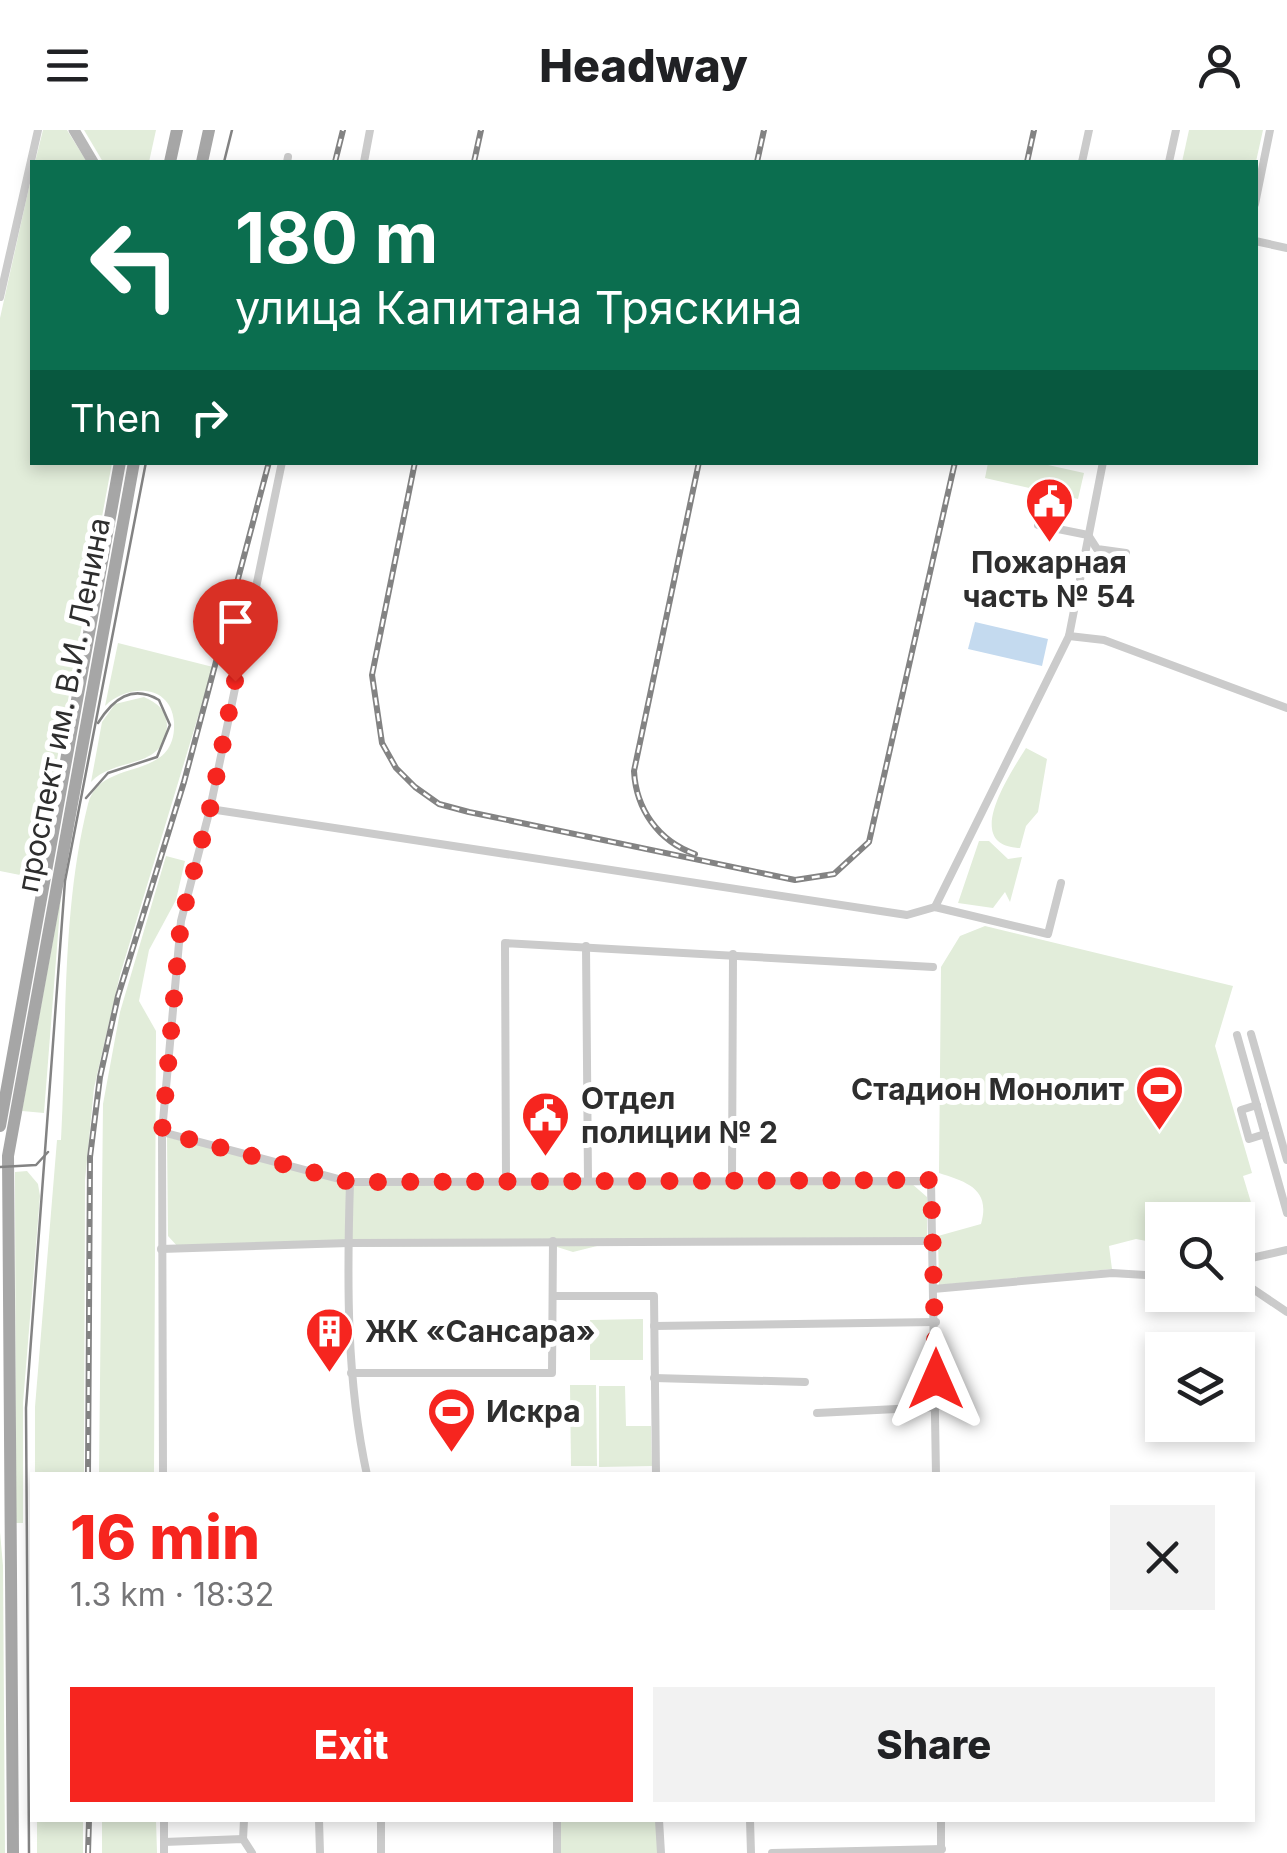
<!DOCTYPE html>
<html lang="en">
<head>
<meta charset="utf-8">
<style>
  :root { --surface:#fff; --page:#f2f2f2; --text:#202124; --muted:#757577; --accent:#f6251f }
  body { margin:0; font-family:Inter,sans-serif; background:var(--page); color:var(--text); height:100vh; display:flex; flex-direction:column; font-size:38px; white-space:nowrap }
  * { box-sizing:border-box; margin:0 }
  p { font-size:32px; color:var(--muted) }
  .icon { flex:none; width:55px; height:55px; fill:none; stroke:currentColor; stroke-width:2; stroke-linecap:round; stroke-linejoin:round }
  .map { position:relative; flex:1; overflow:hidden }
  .panel { position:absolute; left:30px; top:1342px; width:1225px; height:350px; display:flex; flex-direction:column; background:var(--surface); border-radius:0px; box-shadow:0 5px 15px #0003 }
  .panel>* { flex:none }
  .top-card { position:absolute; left:30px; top:30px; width:1228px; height:305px; border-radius:0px; box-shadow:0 5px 15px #0003; background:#0b6e4f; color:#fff; overflow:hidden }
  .controls { position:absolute; left:1145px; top:1072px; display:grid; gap:20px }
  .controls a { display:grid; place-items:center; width:110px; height:110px; border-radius:0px; background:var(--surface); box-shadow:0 5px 15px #0003; font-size:50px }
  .pin { position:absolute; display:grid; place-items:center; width:85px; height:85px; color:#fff; margin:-102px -42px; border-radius:50% 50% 50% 0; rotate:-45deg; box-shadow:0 0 10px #0007 }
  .pin .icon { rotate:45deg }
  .me { position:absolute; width:110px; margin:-55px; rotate:0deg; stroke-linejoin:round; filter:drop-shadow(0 0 8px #0008) }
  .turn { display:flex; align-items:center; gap:35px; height:210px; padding:0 40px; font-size:45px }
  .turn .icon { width:130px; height:130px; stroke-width:2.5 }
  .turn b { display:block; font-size:70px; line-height:85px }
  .then { display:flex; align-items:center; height:95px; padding:0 40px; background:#0003; gap:20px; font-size:38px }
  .round { display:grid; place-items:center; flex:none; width:105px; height:105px; border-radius:0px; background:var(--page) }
  .overview { display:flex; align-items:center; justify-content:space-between; height:170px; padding:0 40px }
  h1 { font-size:60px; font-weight:800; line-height:75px; color:var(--accent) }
  .button { display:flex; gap:20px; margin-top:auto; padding:20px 40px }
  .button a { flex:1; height:115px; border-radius:0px; background:var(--accent); color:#fff; font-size:40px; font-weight:800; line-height:115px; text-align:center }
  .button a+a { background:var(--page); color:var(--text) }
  header { display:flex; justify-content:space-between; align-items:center; height:130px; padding:0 40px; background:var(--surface); font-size:45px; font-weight:800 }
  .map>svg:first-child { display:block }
  .green { fill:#e2edda }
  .water { fill:#c4daef }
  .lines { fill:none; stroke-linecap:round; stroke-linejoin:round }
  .street { stroke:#cbcbcb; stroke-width:8 }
  .secondary { stroke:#b8b8b8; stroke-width:11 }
  .primary { stroke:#a6a6a6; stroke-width:12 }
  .tram { stroke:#838383; stroke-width:2.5 }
  .rail-casing { stroke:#838383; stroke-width:6 }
  .rail { stroke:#fff; stroke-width:2.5; stroke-dasharray:8; stroke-linecap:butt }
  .route { stroke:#f6251f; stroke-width:18; stroke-dasharray:0 32.4 }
  .labels { text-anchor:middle; stroke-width:10; stroke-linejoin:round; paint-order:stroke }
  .poi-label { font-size:30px; font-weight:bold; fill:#2e2e2e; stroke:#fff; text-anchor:start }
  .street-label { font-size:30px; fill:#2e2e2e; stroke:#fff }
</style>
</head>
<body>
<header><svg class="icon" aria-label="menu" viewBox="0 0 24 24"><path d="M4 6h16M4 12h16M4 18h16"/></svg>Headway<svg class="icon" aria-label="person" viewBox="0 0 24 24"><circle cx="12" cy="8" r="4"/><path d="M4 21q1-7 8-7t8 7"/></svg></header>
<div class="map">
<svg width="1287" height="1723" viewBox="0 0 1287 1723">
  <rect width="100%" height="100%" fill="#fff"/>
  <g class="green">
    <polygon points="43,0 67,0 87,32 35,32"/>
    <polygon points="84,0 156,0 149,32 103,32"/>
    <polygon points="1189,0 1263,0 1255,36 1255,32 1182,32"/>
    <polygon points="32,44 32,332 112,333 35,748 0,741 0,188"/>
    <polygon points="988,333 1039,333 1084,343 1078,369 985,348"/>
    <path d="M118,513L213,537L120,845L94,958L85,1050L84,1345H35V1277L57,1010H61C67,901 61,782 88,674C101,625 177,654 174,592C171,553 127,554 105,576Z"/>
    <path d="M144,567C157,573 167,580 167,596C164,641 115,626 91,652L102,592L115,574Z"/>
    <path d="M1026,618L1047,629L1038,682L1026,696L1020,718C961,716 1010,644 1026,618Z"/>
    <polygon points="979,711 989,711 1008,729 1022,727 1010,772 1005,762 993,778 958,773"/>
    <polygon points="166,726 185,731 176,770 149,820 139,871 156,901 154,1345 99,1345 103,974 120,882"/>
    <polygon points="61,766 44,983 22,981"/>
    <path d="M985,796L1233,856L1215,916L1252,1043L1243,1046L1253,1079L1223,1090H1162V1114L1136,1109L1109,1116L1112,1139L939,1155L938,1106L981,1094C991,1059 967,1052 939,1043L941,837L960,806Z"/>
    <polygon points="167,1007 350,1054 911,1053 927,1067 927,1108 617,1111 573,1122 554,1116 179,1118 168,1106"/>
    <polygon points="27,1041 38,1054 40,1066 23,1273 23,1393 16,1393 15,1042"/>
    <polygon points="643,1189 643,1230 590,1230 590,1190"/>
    <polygon points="570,1255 596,1255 597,1336 571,1336"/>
    <polygon points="599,1256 625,1256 626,1296 651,1296 652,1336 599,1337"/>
    <polygon points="0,1402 3,1436 5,1723 0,1723"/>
    <rect x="37" y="1690" width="46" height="33"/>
    <polygon points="102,1690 156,1690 157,1723 102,1723"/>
    <polygon points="558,1690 658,1690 659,1723 559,1723"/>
  </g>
  <polygon class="water" points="975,492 1048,509 1042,536 968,519"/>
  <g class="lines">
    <g class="street">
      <polyline points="287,32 288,27"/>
      <polyline points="364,32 370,0"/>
      <polyline points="1082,32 1089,0"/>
      <polyline points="1169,32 1176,0"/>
      <polyline points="1255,74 1270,0"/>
      <polyline points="1255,111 1287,118"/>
      <polyline points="0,167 38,0"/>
      <polyline points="1038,395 1088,405 1097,419 1126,423"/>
      <polyline points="1069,506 1104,510 1287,578"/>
      <polyline points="210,679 907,785 935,777 1048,804 1061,753"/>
      <polyline points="935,777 1069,506 1103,332"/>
      <polyline points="586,816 588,1049"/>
      <polyline points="1251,904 1287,1030"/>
      <polyline points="1237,905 1287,1083"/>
      <polyline points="1257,975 1241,980 1249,1009 1265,1004"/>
      <polyline points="162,1002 350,1052 931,1051 936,1345"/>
      <polyline points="506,1049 505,813 933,837"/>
      <polyline points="732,1049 733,824"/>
      <path d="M350,1052C347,1150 346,1249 367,1345"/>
      <polyline points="161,1119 348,1113 933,1111"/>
      <polyline points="1238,1131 1287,1120"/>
      <polyline points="1238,1149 1287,1182"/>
      <polyline points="933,1159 1112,1143 1162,1146"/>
      <polyline points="555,1166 654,1166 656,1345"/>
      <polyline points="654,1196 936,1192"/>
      <polyline points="351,1243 552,1243 553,1111"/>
      <polyline points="654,1248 805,1252"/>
      <polyline points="817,1283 936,1277"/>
      <polyline points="163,1345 162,1002 181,791 210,679 282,332"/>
      <polyline points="164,1690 164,1723"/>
      <polyline points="319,1690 320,1723"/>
      <polyline points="381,1690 381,1723"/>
      <polyline points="557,1690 557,1723"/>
      <polyline points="659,1690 661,1723"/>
      <polyline points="750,1690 751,1723"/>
      <polyline points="243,1709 244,1690"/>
      <polyline points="164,1712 243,1709 252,1723"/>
      <polyline points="941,1720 941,1690"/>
      <polyline points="772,1723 942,1719"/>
    </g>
    <polyline class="secondary" points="74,0 93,32"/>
    <g class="primary">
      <polyline points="170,32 177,0"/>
      <polyline points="202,32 209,0"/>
      <polyline points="0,996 120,332"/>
      <polyline points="13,1723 8,1026 134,332"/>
    </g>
    <g class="tram">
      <polyline points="224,32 232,0"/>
      <path d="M86,668L108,643L157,627L170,595L159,570C132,554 113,569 98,593"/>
      <polyline points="0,1037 36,1035 48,1022"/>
      <polyline points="29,1723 26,1278 65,751 146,332"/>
    </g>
    <defs>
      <g id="rail">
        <polyline points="335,32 343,0"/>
        <polyline points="474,32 481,0"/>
        <polyline points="757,32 764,0"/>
        <polyline points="1027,32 1034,0"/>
        <polyline points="415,332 372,545 382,613 396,638 415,657 439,674 469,682 795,750 834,744 869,712 955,332"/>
        <path d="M695,724C658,711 636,679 634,641L699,332"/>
        <polyline points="88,1345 90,1027 100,947 118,866 184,652 269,332"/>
        <polyline points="88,1723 89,1690"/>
      </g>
    </defs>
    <use href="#rail" class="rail-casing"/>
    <use href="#rail" class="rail"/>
  </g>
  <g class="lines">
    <polyline class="route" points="235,551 210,679 181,791 162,1002 350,1052 931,1050 936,1249"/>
  </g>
  <defs>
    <symbol id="civic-pin" viewBox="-11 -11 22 30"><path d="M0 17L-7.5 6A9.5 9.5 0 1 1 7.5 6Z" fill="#f6251f" stroke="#fff"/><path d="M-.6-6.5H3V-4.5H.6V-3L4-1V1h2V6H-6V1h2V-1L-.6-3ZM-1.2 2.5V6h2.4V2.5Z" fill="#fff"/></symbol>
    <symbol id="stadium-pin" viewBox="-11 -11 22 30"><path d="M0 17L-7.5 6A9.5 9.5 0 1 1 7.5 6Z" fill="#f6251f" stroke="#fff"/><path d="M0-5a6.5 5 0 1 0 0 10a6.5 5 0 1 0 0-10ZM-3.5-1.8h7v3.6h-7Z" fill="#fff"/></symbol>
    <symbol id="building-pin" viewBox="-11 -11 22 30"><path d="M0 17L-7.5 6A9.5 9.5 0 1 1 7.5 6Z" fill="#f6251f" stroke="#fff"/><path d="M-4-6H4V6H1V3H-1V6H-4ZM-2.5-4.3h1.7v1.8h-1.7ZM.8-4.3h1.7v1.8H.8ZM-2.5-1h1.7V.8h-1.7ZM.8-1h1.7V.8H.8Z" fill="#fff"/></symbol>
  </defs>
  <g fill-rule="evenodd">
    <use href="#civic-pin" x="1022" y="344" width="55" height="75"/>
    <use href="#stadium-pin" x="1132" y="932" width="55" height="75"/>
    <use href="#civic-pin" x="518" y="958" width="55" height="75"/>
    <use href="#building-pin" x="302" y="1174" width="55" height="75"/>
    <use href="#stadium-pin" x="424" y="1254" width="55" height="75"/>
  </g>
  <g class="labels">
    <g class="poi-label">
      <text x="1049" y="443" text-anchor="middle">Пожарная<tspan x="1049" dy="34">часть № 54</tspan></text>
      <text x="1124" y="970" text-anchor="end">Стадион Монолит</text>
      <text x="581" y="979">Отдел<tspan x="581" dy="34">полиции № 2</tspan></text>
      <text x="365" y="1212">ЖК «Сансара»</text>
      <text x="486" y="1292">Искра</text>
    </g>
    <g class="street-label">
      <text transform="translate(64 575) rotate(-79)" y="10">проспект им. В.И. Ленина</text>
    </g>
  </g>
</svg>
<div class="controls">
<a><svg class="icon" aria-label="search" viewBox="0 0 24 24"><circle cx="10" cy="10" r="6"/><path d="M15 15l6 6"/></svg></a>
<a><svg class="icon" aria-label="layers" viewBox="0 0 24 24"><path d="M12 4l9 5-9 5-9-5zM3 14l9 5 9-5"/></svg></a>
</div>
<div class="pin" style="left:235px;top:551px;background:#d93025"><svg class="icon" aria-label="arrive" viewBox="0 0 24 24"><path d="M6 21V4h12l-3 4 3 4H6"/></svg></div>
<svg class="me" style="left:936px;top:1249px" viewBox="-20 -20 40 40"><path d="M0-17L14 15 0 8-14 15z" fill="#f6251f" stroke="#fff" stroke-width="4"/></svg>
<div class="top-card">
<div class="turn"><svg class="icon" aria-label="left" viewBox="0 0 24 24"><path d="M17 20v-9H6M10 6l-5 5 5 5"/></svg><div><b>180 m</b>улица Капитана Тряскина</div></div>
<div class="then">Then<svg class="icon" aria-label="right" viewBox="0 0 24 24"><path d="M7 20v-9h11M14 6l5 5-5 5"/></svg></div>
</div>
<section class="panel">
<div class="overview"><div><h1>16 min</h1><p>1.3 km · 18:32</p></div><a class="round"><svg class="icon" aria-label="close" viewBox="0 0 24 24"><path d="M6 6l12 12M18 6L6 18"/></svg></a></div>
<div class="button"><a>Exit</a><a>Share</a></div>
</section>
</div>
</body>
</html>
